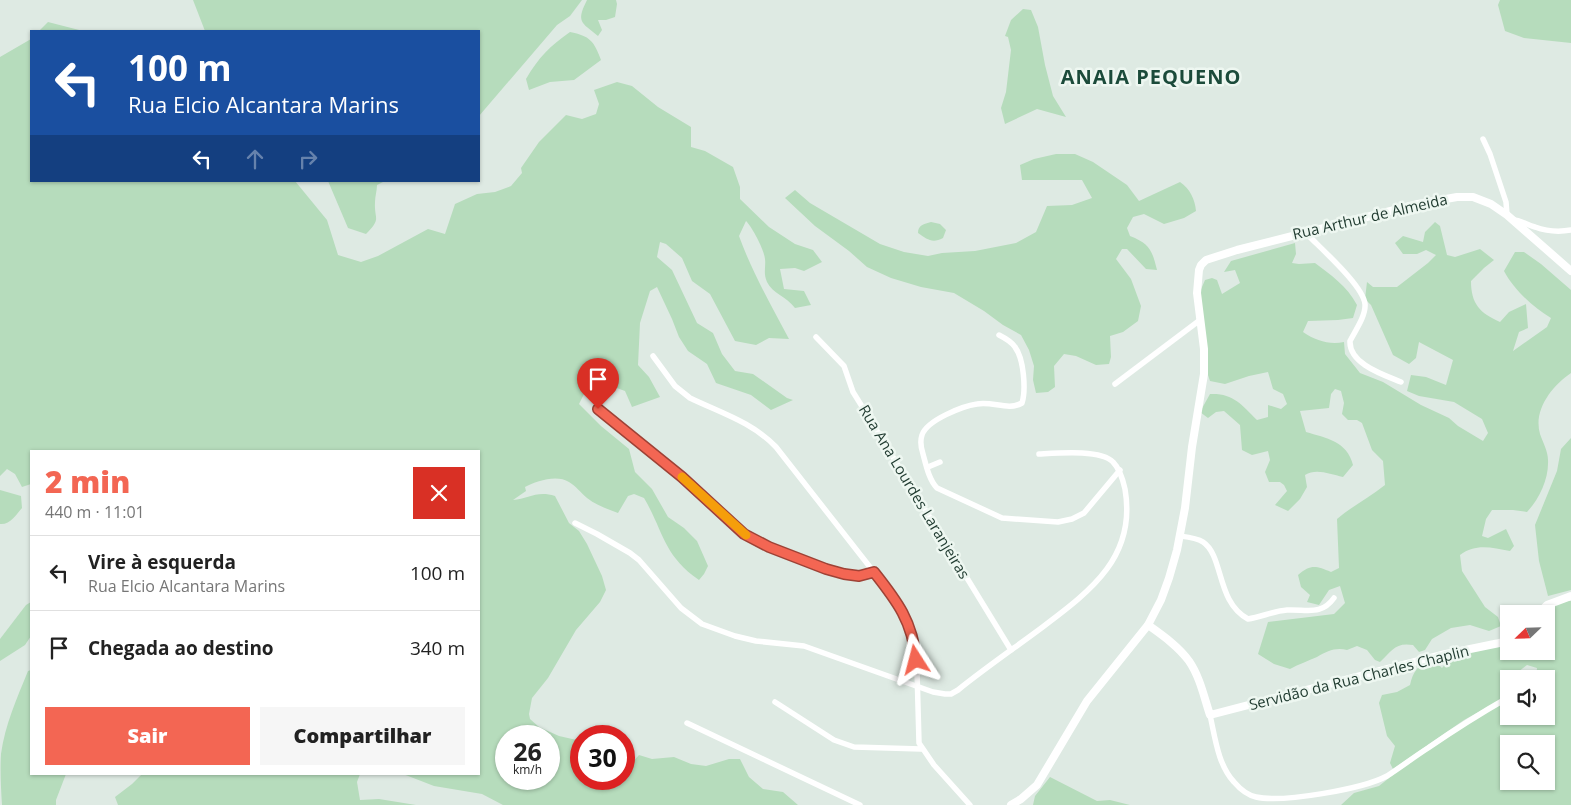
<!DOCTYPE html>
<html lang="pt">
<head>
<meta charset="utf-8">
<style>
  :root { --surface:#fff; --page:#f6f6f6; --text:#222; --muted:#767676; --line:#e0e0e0; --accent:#f36653 }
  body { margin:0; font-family:"Open Sans",sans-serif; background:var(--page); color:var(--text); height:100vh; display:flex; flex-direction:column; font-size:19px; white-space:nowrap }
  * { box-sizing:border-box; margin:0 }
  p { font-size:16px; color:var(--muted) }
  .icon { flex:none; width:28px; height:28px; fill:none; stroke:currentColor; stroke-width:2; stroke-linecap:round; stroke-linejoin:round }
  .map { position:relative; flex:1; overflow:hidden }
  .side { position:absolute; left:30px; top:450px; width:450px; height:325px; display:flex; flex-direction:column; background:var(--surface); border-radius:0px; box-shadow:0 1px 4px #0004 }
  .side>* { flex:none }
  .top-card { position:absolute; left:30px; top:30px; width:450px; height:152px; border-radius:0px; box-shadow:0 1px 4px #0004; background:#1a4fa0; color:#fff; overflow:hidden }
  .needle { width:32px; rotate:247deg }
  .tools { position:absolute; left:1500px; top:605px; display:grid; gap:10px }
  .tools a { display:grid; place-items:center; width:55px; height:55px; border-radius:0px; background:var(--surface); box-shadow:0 1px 4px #0004; font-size:25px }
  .speed { position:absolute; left:495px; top:725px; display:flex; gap:10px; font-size:25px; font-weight:700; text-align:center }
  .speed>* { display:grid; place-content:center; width:65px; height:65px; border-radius:50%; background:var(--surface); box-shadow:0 1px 4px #0004; line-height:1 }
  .speed small { font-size:12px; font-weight:400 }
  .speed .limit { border:8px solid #d22; background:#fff; color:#111 }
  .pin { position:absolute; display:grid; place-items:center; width:42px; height:42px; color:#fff; margin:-51px -21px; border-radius:50% 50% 50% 0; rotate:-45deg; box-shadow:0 0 5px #0007 }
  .pin .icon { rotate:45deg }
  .me { position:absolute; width:55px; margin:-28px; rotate:351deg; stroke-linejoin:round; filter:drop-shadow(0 0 4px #0008) }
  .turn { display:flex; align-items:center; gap:18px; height:105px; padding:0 15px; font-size:22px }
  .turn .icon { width:65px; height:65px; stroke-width:2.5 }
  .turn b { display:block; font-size:35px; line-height:42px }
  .lanes { display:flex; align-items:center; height:48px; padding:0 15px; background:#0003; justify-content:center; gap:25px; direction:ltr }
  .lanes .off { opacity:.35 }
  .round { display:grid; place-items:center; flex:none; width:52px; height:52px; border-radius:0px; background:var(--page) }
  .head { display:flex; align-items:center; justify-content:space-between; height:85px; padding:0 15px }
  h1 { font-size:30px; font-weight:800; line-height:38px; color:var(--accent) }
  .button { display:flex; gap:10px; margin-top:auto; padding:10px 15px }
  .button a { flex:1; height:58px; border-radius:0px; background:var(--accent); color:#fff; font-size:20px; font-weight:800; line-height:58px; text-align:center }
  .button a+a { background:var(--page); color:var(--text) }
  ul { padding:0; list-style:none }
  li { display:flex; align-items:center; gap:15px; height:75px; padding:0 15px; border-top:1px solid var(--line) }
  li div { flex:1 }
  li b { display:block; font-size:19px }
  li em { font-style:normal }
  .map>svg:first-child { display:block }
  .green { fill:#b6dcbc; fill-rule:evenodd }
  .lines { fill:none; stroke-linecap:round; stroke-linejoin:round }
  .minor { stroke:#fff; stroke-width:5.5 }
  .tertiary { stroke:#fff; stroke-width:8 }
  .route-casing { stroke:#9e4236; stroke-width:12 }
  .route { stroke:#f36653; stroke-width:9 }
  .slow { stroke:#f59e0b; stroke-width:9 }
  .labels { text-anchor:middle; stroke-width:5; stroke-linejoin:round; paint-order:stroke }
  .street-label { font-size:15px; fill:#1f3a2f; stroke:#eef7f1 }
  .district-label { font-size:20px; font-weight:bold; letter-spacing:1px; fill:#1b4b3a; stroke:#eef7f1 }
</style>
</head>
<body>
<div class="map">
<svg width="1571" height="805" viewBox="0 0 1571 805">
  <rect width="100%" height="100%" fill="#deeae3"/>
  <g class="green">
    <polygon points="193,0 582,0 570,16 557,25 479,116 479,31 205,31"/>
    <path d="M587,0H616L617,4L615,17L606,20H598L602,30L598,36C581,22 576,22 587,0Z"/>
    <polygon points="1500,0 1571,0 1571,43 1524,38 1505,31 1498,5"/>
    <polygon points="1023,9 1031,10 1038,27 1045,65 1053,96 1066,117 1037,109 1005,124 1001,108 1006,92 1011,50 1008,37 1005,36 1011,20"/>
    <polygon points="48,22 83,31 39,31"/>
    <path d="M570,32C590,36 594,41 601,60L574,80L550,82L529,90L526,79C538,58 551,45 570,32Z"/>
    <path d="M31,39V181H295L327,220L338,255L361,262L378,256L428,229L445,234L455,204L477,194L495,192L511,186L522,173L521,168L539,142L566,115L582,119L596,114L599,104L594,90L617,82L632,86L658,107L691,127V147L705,151L733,167L740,187V199L769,227L795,244L813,250L822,262L804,271L795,268L780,269L784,289L804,291L811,305L795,308C787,297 772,293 767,282C763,273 766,267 765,259C764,249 752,227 746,221L739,236C752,272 771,305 789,339L769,338L756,345L735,341L710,294L692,281L682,258L666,244L660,242L657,257L672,270L697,323L713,333L722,354L735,371L753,374L787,398L793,400L771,410L751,395L716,383L707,364L688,351L679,337L672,319L657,287L650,291L640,323L638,365L649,377L660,397L632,407L625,391L603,383L589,384L579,404L601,426L629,449L635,472L652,489L668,517L684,528L697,541L708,566L704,574L699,580C663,555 664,532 644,498L634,494L628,496L618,513C607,509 596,505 587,498C581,493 576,486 569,482C557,474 536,481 525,487L526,491L513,500C528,499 537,490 555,496L569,523L579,531L587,544L602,576L606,590L600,602L576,630L548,678L532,698L529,714L530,719L539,727L559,736L581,741V779H624C624,769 633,762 639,755L652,759L674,757L691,764L706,766L729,759H740L749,777L763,789L783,792L798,805H503L482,794L434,786L403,774H479V451H31V484L22,487L15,474L7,469L0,476V57ZM506,736H549V779H506Z"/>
    <path d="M1056,154H1075L1093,162L1127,185L1139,201L1180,182C1190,189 1195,199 1196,211L1184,218L1164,224L1144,214L1133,217L1127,228L1130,236C1150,244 1152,250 1157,270L1146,269L1127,249H1122L1116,259L1131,279L1141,306L1138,321L1123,332L1110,336L1111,357L1109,364L1096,365L1076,356L1064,354L1054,366L1055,387L1048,392L1036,393L1033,380L1034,366L1029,350L1021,335L1003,325L984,311L954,293L921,287L891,278L867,267L849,251L815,226L785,198L795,190L810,203L880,244L904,252L928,256L942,253L975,251L1016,243L1036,232L1047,206L1072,205L1092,198L1082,180H1022L1020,165L1034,159Z"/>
    <path d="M328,181H385L377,185C377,191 375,196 375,202C374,220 382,218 366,234L348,228Z"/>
    <path d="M931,222L940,224L946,230L943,238C932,244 927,239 918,233C918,225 924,224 931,222Z"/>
    <path d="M1435,222L1440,226L1447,255L1455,257L1480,249L1494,260L1484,268L1471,281C1471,304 1480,313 1500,322L1509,312L1526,304L1528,328L1519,332L1513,351L1547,327L1551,318C1533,307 1514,290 1504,271L1515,252H1524L1541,264L1571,290V373C1552,386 1533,410 1540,434C1543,443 1548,451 1548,460C1549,479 1539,499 1527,512L1513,510H1492L1486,519L1482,536L1488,538L1506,529L1514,546L1510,551C1492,548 1476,543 1460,555L1462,571L1485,607L1498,617L1501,626L1489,631L1470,625L1451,628L1432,639L1425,650L1419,652L1413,645C1395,642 1392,651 1380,662L1375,660L1367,650L1357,646L1347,650C1336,647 1327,651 1317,657C1308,661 1299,664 1290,669L1274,664L1258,654L1268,622L1334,614L1345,603L1340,586L1329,590L1319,605L1307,602L1310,595L1301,587L1298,575C1311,564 1316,566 1331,572L1339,568L1337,519C1352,506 1369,498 1385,485L1383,461L1372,450L1362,423L1357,420H1348L1342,414L1344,403L1341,391L1335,389L1331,394L1329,408L1300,411L1306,432C1326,438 1347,441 1353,465L1343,477C1330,474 1316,468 1305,475L1307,487L1300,499L1288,511L1275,505L1287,491L1284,485L1280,482H1269L1265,472L1270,460L1268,451L1252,455L1242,450L1240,425L1224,411L1216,412L1208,418L1200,412L1210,394C1233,393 1241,404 1257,420L1268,417V405L1281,409L1287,404L1283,394L1273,389L1268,372L1249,376L1225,384L1210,381L1206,369L1199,294L1205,280L1212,278L1217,280L1222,294L1240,283L1235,270L1224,272L1231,261L1295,243L1296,254L1292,263L1299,264L1315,263C1331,275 1347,286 1357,305L1353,318L1338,320L1308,321L1303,332C1316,341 1330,345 1344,342L1345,354L1360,373L1383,382L1421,405L1449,418L1458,426L1483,441L1488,433L1482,419L1454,402L1419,396L1407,391L1411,375L1426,377L1446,385L1453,360L1419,342L1416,358L1409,364L1393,355L1371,305L1365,299L1367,282L1373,287H1397L1428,263L1436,255L1426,250L1417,254H1403L1395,243L1403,236L1423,242L1425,232Z"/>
    <polygon points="1571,438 1571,590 1548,596 1539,561 1535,525 1557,471 1561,449"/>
    <path d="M0,490L21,496L22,508C16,515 10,525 0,524Z"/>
    <path d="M1563,601H1571V805H1341L1354,793L1379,786L1403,767L1483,714L1509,700V716H1546V679H1536L1537,668L1527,665L1509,679L1506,697L1464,720L1393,769L1390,763L1395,746L1387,736L1379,703L1382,695L1397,692L1410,685C1413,671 1418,666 1431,658L1442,668C1457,649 1486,642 1509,637V651H1546V614H1542L1546,607ZM1509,744H1546V781H1509Z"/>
    <polygon points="31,602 31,636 25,645 0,661 0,639 26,605"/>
    <path d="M31,670V774H66L56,800V805H2C1,789 0,770 1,754C5,725 17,698 28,671Z"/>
    <polygon points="142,774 360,774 357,782 360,800 379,799 416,805 118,805 115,797 132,784"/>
    <polygon points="1050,777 1097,801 1110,800 1130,805 1033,805 1035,796"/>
  </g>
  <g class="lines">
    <g class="minor">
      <polyline points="1483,139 1490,154 1506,202 1507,215"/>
      <path d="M1513,220C1521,220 1527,225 1535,227C1546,231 1560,232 1571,230"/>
      <path d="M1305,232C1320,248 1363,285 1365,304C1366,316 1355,331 1350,341C1349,364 1384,375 1401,382"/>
      <path d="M999,335C1005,338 1011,341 1015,347C1024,359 1026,390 1022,403C1008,411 993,401 977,404C963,406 927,420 922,435C920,441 921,448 923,454C926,465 929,480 937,488L1002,518L1058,522L1072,519L1084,513L1120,470"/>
      <polyline points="816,337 844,366 853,392 863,408 1011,650"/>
      <path d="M653,356L675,386L690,398C721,413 752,422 776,447L884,585L900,607L909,625L913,639L917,670L919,743L934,765L970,805"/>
      <polyline points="1115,384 1200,320"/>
      <polyline points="598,409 682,477 744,534 769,547 826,569 844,574 859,576 874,572"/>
      <polyline points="928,467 940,462"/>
      <path d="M575,523L597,534L630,553L639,560L681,608L702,624L735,636L756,641L804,646L933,692L945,694H951L958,690C984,669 1013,649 1040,629C1089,592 1137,558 1125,489C1123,480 1120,469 1113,462C1101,449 1057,453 1039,454"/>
      <path d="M1180,536C1188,537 1197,538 1203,542C1224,556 1216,602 1248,619C1261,617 1274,611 1287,610C1307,609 1321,616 1334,598"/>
      <polyline points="775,702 834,740 854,747 921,749"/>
      <path d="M1210,715C1215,737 1218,765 1234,782C1240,789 1247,795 1256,797C1282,803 1363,789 1387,776C1401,767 1414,757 1428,748C1454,730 1481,713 1509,697"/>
      <polyline points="687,723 860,805"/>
    </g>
    <g class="tertiary">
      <polyline points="1538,614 1547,605 1571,596"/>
      <path d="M1148,625C1162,635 1178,646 1189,661C1200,677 1204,697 1210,715L1441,655L1509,641"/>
      <polyline points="1011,805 1021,799 1037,785 1087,701 1148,625 1161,600 1169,578 1177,550 1185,508 1192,447 1204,374 1204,349 1197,293 1199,270 1201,265 1206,260 1237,250 1418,204 1457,197 1473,197 1491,204 1507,215 1571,271"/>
    </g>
  </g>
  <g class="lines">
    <defs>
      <path id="route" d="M598,409L682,477L744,534L769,547L826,569L844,574L859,576L874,572C897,601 913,622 916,660"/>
    </defs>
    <use href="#route" class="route-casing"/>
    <use href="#route" class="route"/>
    <polyline class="slow" points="682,477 746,535"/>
  </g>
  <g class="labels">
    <g class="street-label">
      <text transform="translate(1370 217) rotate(-13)" y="5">Rua Arthur de Almeida</text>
      <text transform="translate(914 492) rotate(59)" y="5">Rua Ana Lourdes Laranjeiras</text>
      <text transform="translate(1359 678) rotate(-14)" y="5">Servidão da Rua Charles Chaplin</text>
    </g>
    <g class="district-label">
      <text x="1151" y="84">ANAIA PEQUENO</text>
    </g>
  </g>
</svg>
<div class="tools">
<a><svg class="needle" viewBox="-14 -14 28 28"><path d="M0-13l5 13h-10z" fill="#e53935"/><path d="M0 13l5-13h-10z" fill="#767676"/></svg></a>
<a><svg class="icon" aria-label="sound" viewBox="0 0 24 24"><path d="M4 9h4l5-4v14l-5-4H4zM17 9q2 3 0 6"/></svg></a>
<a><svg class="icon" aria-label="search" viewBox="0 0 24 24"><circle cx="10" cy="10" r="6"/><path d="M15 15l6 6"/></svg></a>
</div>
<div class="speed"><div>26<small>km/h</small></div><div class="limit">30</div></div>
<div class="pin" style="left:598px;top:409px;background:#d93025"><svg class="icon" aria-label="arrive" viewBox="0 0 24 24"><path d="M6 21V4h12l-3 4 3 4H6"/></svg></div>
<svg class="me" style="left:916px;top:660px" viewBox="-20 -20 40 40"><path d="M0-17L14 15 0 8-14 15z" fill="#f36653" stroke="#fff" stroke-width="4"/></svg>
<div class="top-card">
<div class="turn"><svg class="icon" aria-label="left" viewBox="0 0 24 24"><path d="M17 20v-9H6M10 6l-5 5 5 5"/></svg><div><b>100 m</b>Rua Elcio Alcantara Marins</div></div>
<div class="lanes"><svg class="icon" aria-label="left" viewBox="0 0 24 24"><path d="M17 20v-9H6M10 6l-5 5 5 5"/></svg><svg class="icon off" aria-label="ahead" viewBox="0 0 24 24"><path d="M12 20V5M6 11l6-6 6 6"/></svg><svg class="icon off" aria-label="right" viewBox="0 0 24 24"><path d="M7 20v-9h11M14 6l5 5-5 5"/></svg></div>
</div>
<section class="side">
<div class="head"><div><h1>2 min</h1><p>440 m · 11:01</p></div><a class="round" style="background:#d93025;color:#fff"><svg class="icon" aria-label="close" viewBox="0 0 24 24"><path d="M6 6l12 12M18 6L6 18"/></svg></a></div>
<ul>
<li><svg class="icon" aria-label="left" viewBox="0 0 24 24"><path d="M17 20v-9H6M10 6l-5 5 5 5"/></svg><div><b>Vire à esquerda</b><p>Rua Elcio Alcantara Marins</p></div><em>100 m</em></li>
<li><svg class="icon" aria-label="arrive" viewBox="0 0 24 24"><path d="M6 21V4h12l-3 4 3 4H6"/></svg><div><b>Chegada ao destino</b></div><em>340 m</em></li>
</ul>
<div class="button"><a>Sair</a><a>Compartilhar</a></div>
</section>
</div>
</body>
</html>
